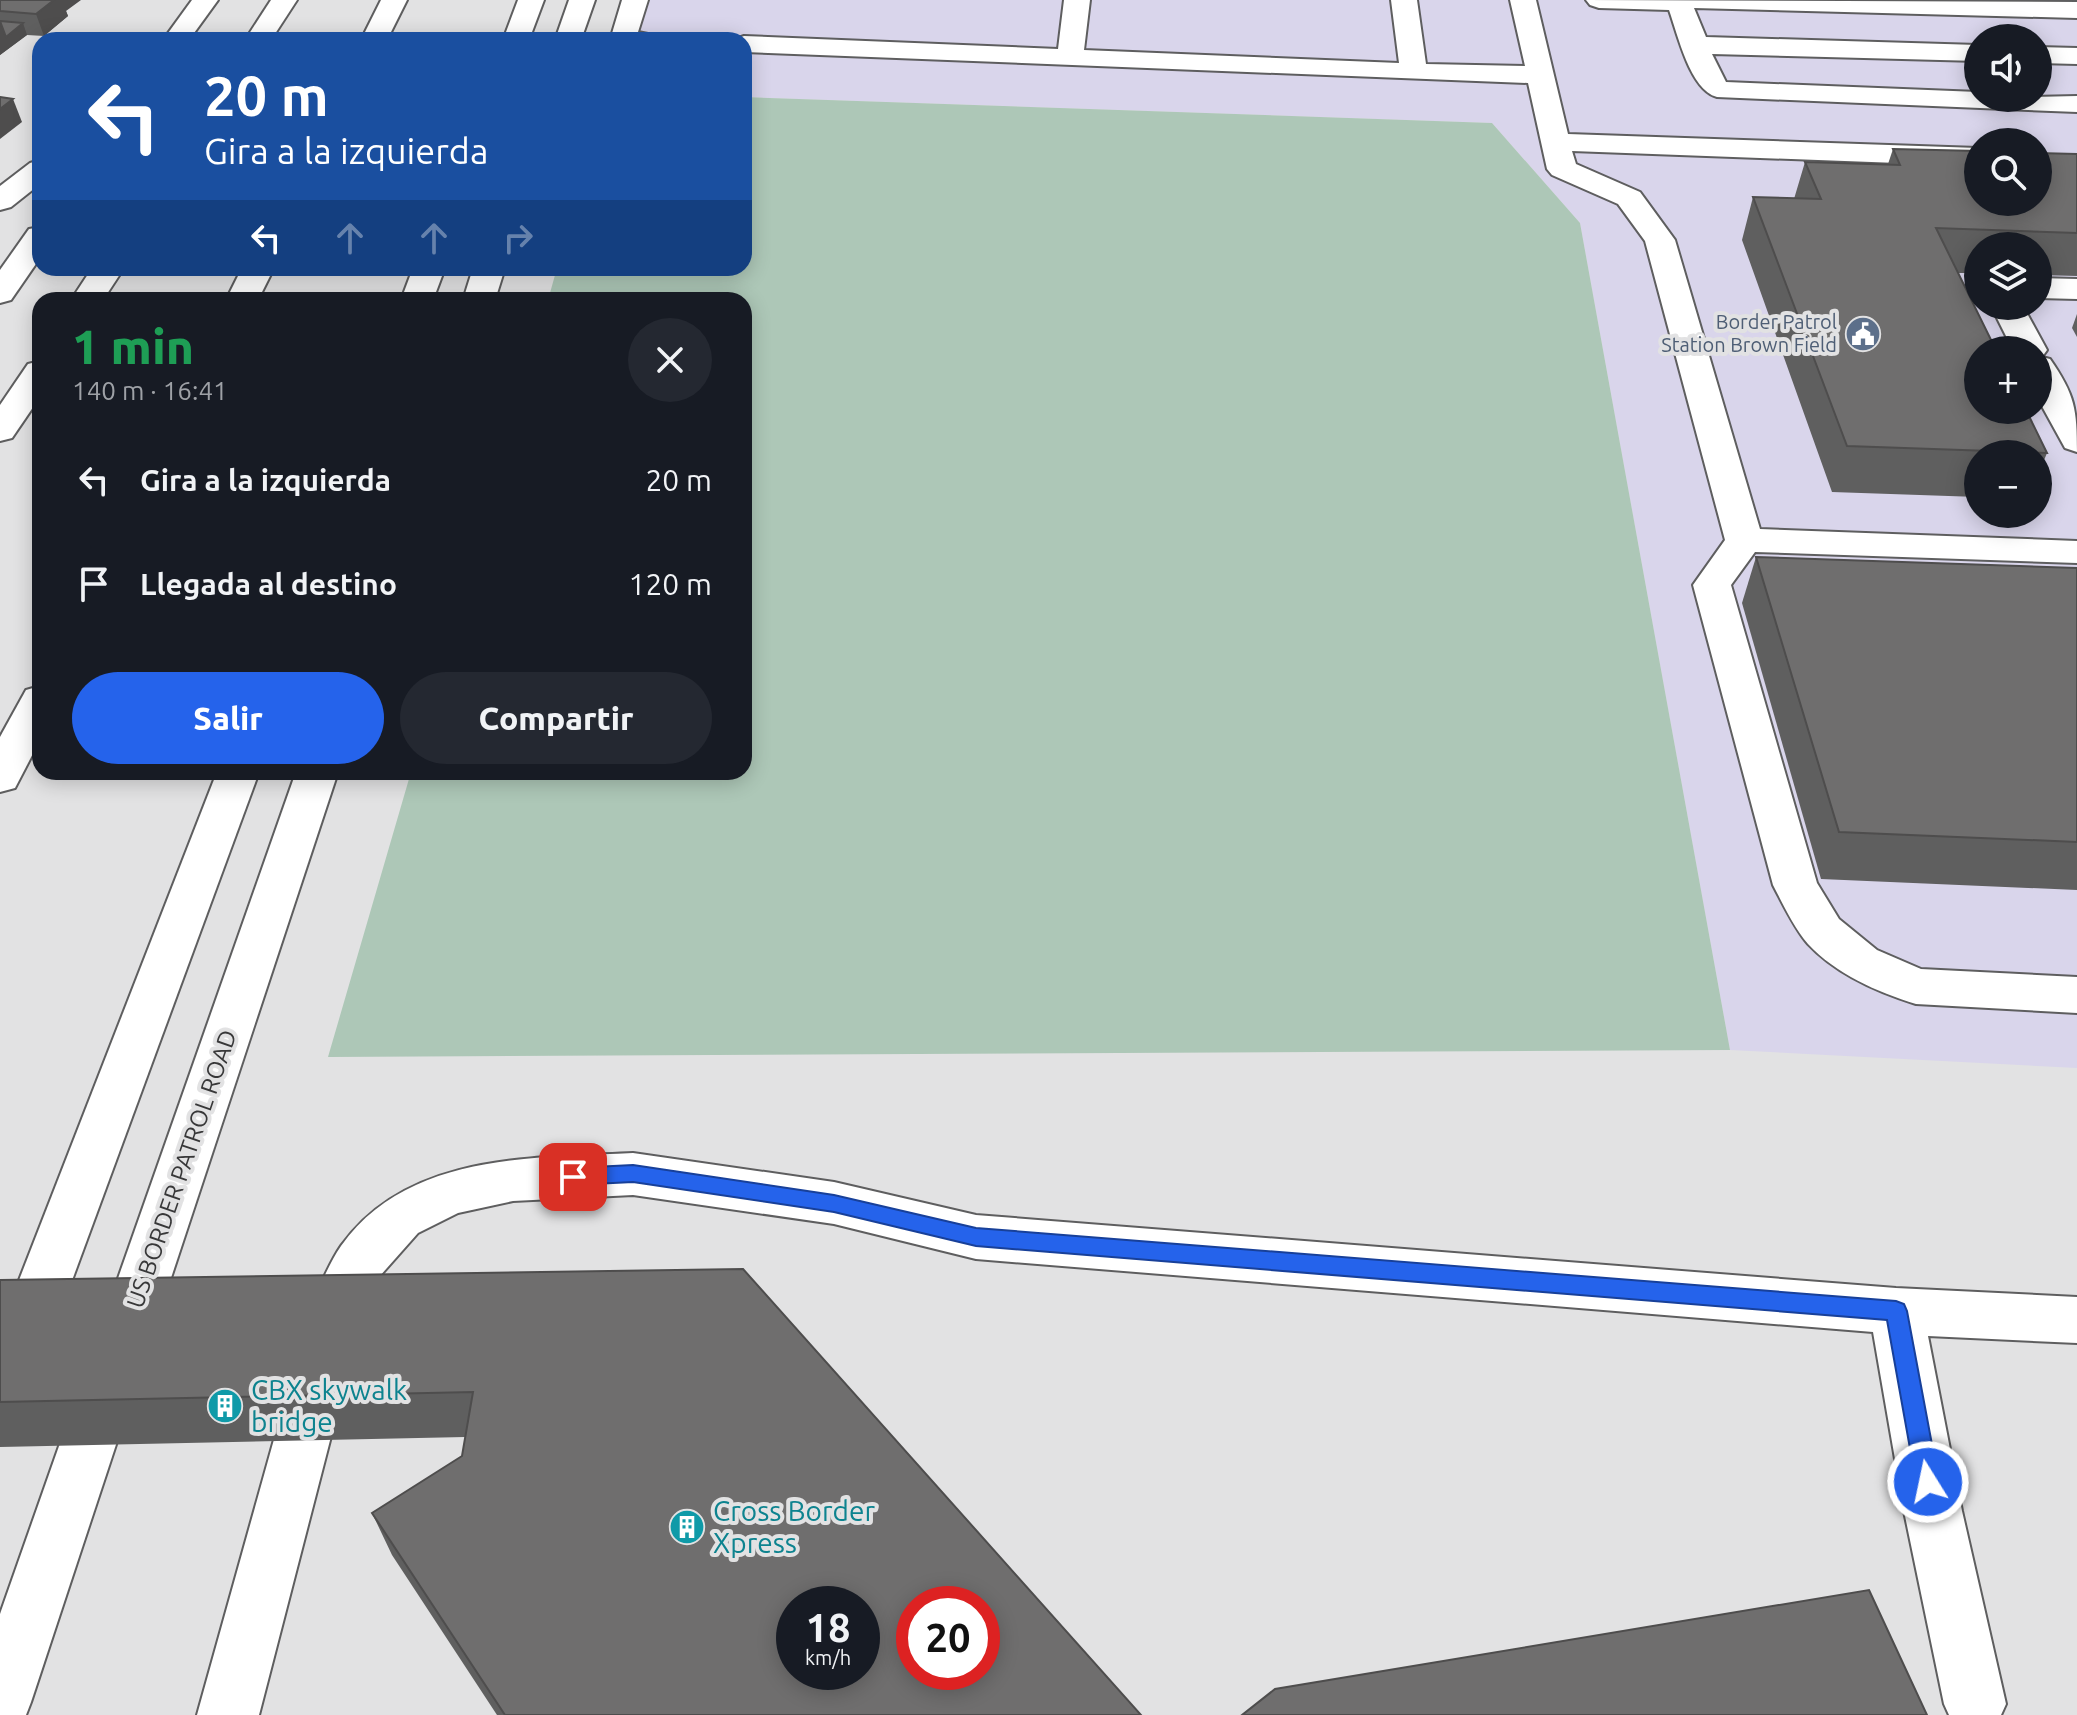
<!DOCTYPE html>
<html lang="es">
<head>
<meta charset="utf-8">
<style>
  :root { --surface:#171b24; --page:#242831; --text:#f1f3f6; --muted:#9ea1a6; --accent:#2563eb }
  body { margin:0; font-family:Ubuntu,sans-serif; background:var(--page); color:var(--text); height:100vh; display:flex; flex-direction:column; font-size:30px; white-space:nowrap }
  * { box-sizing:border-box; margin:0 }
  p { font-size:26px; color:var(--muted) }
  .icon { flex:none; width:44px; height:44px; fill:none; stroke:currentColor; stroke-width:2; stroke-linecap:round; stroke-linejoin:round }
  .map { position:relative; flex:1; overflow:hidden }
  .sheet { position:absolute; left:32px; top:292px; width:720px; height:488px; display:flex; flex-direction:column; background:var(--surface); border-radius:24px; box-shadow:0 4px 20px #0003 }
  .sheet>* { flex:none }
  .hud { position:absolute; left:32px; top:32px; width:720px; height:244px; border-radius:24px; box-shadow:0 4px 20px #0003; background:#1a4fa0; color:#fff; overflow:hidden }
  .fabs { position:absolute; left:1964px; top:24px; display:grid; gap:16px }
  .fabs a { display:grid; place-items:center; width:88px; height:88px; border-radius:50%; background:var(--surface); box-shadow:0 4px 20px #0003; font-size:40px }
  .speed { position:absolute; left:776px; top:1586px; display:flex; gap:16px; font-size:40px; font-weight:700; text-align:center }
  .speed>* { display:grid; place-content:center; width:104px; height:104px; border-radius:50%; background:var(--surface); box-shadow:0 4px 20px #0003; line-height:1 }
  .speed small { font-size:20px; font-weight:400 }
  .speed .limit { border:12px solid #d22; background:#fff; color:#111 }
  .pin { position:absolute; display:grid; place-items:center; width:68px; height:68px; color:#fff; margin:-34px; border-radius:16px; box-shadow:0 4px 12px #0006 }
  .me { position:absolute; width:88px; margin:-44px; rotate:350deg; stroke-linejoin:round; filter:drop-shadow(0 0 6px #0008) }
  .turn { display:flex; align-items:center; gap:28px; height:168px; padding:0 40px; font-size:36px }
  .turn .icon { width:104px; height:104px; stroke-width:2.5 }
  .turn b { display:block; font-size:56px; line-height:68px }
  .lanes { display:flex; align-items:center; height:76px; padding:0 40px; background:#0003; justify-content:center; gap:40px; direction:ltr }
  .lanes .off { opacity:.35 }
  .round { display:grid; place-items:center; flex:none; width:84px; height:84px; border-radius:42px; background:var(--page) }
  .head { display:flex; align-items:center; justify-content:space-between; height:136px; padding:0 40px }
  h1 { font-size:48px; font-weight:800; line-height:60px; color:#1e9e55 }
  .action { display:flex; gap:16px; margin-top:auto; padding:16px 40px }
  .action a { flex:1; height:92px; border-radius:48px; background:var(--accent); color:#fff; font-size:32px; font-weight:800; line-height:92px; text-align:center }
  .action a+a { background:var(--page); color:var(--text) }
  ul { padding:0; list-style:none }
  li { display:flex; align-items:center; gap:24px; height:104px; padding:0 40px }
  li div { flex:1 }
  li b { display:block; font-size:30px }
  li em { font-style:normal }
  .map>svg:first-child { display:block }
  .industrial { fill:#d9d5eb; fill-rule:evenodd }
  .green { fill:#adc7b7 }
  .lines { fill:none; stroke-linecap:round; stroke-linejoin:round }
  .minor-casing { stroke:#5e5e5f; stroke-width:4 }
  .major-casing { stroke:#5e5e5f; stroke-width:4 }
  .highway-casing { stroke:#5e5e5f; stroke-width:4 }
  .minor { fill:#fff; fill-rule:evenodd }
  .major { fill:#fff; fill-rule:evenodd }
  .highway { fill:#fff; fill-rule:evenodd }
  .wall { fill:#5f5f5f }
  .shaded-wall { fill:#4e4d4d }
  .building { fill:#6f6e6e; stroke:#4e4d4d; stroke-width:2; fill-rule:evenodd }
  .route { fill:#2563eb; stroke:#184099; stroke-width:2 }
  .labels { text-anchor:middle; stroke-width:8; stroke-linejoin:round; paint-order:stroke }
  .far-service-label { font-size:20px; fill:#4e5e75; stroke:#e2e2e3; text-anchor:end }
  .street-label { font-size:24px; fill:#383839; stroke:#e2e2e3 }
  .near-culture-label { font-size:28px; fill:#0d838f; stroke:#e2e2e3; text-anchor:start }
</style>
</head>
<body>
<div class="map">
<svg width="2077" height="1715" viewBox="0 0 2077 1715">
  <rect width="100%" height="100%" fill="#e2e2e3"/>
  <path class="industrial" d="M634,0H2077V1068L1730,1050L1580,223L1492,123L744,97V40H623ZM1978,38H2038V98H1978ZM1978,142H2038V202H1978ZM1978,246H2038V306H1978ZM1978,350H2038V410H1978ZM1978,454H2038V514H1978Z"/>
  <polygon class="green" points="744,97 1492,123 1580,223 1730,1050 328,1057 411,772 744,772 744,300 548,300 557,268 744,268"/>
  <g class="lines">
    <defs>
      <g id="minor">
        <polygon points="381,0 407,0 387,40 361,40"/>
        <polygon points="518,0 544,0 529,40 503,40"/>
        <polygon points="569,0 595,0 581,40 555,40"/>
        <polygon points="622,0 648,0 638,32 648,34 652,40 610,40"/>
        <path d="M1064,0H1090L1084,50L1399,63L1391,0H1417L1426,64L1525,66L1510,0H1536L1568,134L1978,148V166L1572,151L1576,164L1640,192L1675,240L1760,529L2077,541V563L1755,552L1731,585L1817,883L1839,919L1877,950L1921,969L2077,977V1013L1916,1004C1877,992 1836,974 1808,944C1794,928 1783,904 1773,885L1693,585L1725,540L1645,241L1618,204L1552,175L1547,169L1528,83L744,52V40H733L744,36L1058,49Z"/>
        <path d="M1586,0L2077,2V18L1694,8L1706,37L1978,45V61L1712,54L1726,82L1978,92V98L2077,96V112L1717,97C1690,90 1678,35 1669,10L1599,8L1590,5Z"/>
        <polygon points="2038,47 2077,48 2077,64 2038,63"/>
        <polygon points="242,268 274,268 258,300 226,300"/>
        <polygon points="413,268 445,268 433,300 401,300"/>
        <polygon points="473,268 505,268 495,300 463,300"/>
        <polygon points="2038,278 2077,279 2077,299 2038,298"/>
        <path d="M1991,306H2023L2047,350L2042,357L2050,359C2075,395 2077,409 2077,452L2065,448L2038,399V350H2013Z"/>
        <polygon points="40,686 40,740 15,788 0,792 0,737 26,690"/>
        <polygon points="217,772 259,772 28,1400 20,1418 0,1425 0,1329"/>
        <polygon points="296,772 338,772 31,1702 26,1715 0,1715 0,1614"/>
        <path d="M633,1153L834,1182L976,1215L1896,1288L2077,1297V1343L1928,1336L1962,1511L2006,1704L2001,1715H1949L1944,1704L1904,1511L1873,1332L976,1259L834,1224L633,1195L513,1201L458,1213L418,1233L379,1277L366,1301L259,1715H197L313,1300C322,1282 330,1262 341,1246C407,1153 532,1158 633,1153Z"/>
      </g>
      <polygon id="major" points="40,160 40,184 11,207 0,210 0,186 30,163"/>
      <g id="highway">
        <polygon points="192,0 218,0 189,40 163,40"/>
        <polygon points="271,0 297,0 271,40 245,40"/>
        <polygon points="40,227 40,258 11,300 0,303 0,270 29,229"/>
        <polygon points="92,268 124,268 103,300 71,300"/>
        <polygon points="40,361 40,397 12,438 0,441 0,405 28,364"/>
      </g>
    </defs>
    <use href="#minor" class="minor-casing"/>
    <use href="#major" class="major-casing"/>
    <use href="#highway" class="highway-casing"/>
    <use href="#minor" class="minor"/>
    <use href="#major" class="major"/>
    <use href="#highway" class="highway"/>
  </g>
  <g class="wall">
    <polygon points="0,0 66,11 68,16 44,36 27,35 0,55"/>
    <polygon points="1893,149 2077,154 2077,276 2038,275 2038,246 1978,246 1978,273 1958,273 2047,453 2038,475 2038,454 1978,454 1978,497 1832,492 1742,240 1753,197 1794,199 1805,162 1888,164"/>
    <polygon points="2077,314 2077,337 2072,328"/>
    <polygon points="1756,557 2077,568 2077,890 1821,879 1742,603"/>
    <polygon points="743,1269 1141,1715 497,1715 392,1555 372,1513 462,1456 465,1437 0,1447 0,1280"/>
  </g>
  <g class="shaded-wall">
    <polygon points="54,0 81,0 66,11 68,16 44,36 36,14"/>
    <polygon points="0,21 23,23 27,35 0,55"/>
    <polygon points="13,99 22,122 0,139 0,109"/>
  </g>
  <g class="building">
    <polygon points="0,0 54,0 36,14 0,11"/>
    <polygon points="0,21 23,23 6,37"/>
    <polygon points="0,97 13,99 0,109"/>
    <polygon points="1893,149 1978,151 1978,202 2038,202 2038,153 2077,154 2077,233 1936,228 1996,350 1978,350 1978,410 2026,410 2047,453 1847,446 1753,197 1821,199 1805,162 1900,165"/>
    <polygon points="1756,557 2077,568 2077,842 1839,832"/>
    <path d="M743,1269L1141,1715H505L372,1513L462,1456L473,1392L0,1402V1280ZM794,1604H862V1672H794ZM914,1604H982V1672H914Z"/>
    <polygon points="1869,1590 1927,1715 1242,1715 1275,1689"/>
  </g>
  <polygon class="route" points="633,1165 834,1195 976,1228 1896,1301 1904,1304 1907,1311 1939,1482 1936,1490 1928,1493 1919,1490 1916,1482 1887,1320 976,1246 834,1212 633,1182 573,1185 566,1183 562,1177 566,1171 573,1168"/>
  <defs>
    <symbol id="civic-disc" viewBox="-11 -11 22 22"><circle r="9.5" fill="#5c6f8a" stroke="#e2e2e3"/><path d="M-.6-6.5H3V-4.5H.6V-3L4-1V1h2V6H-6V1h2V-1L-.6-3ZM-1.2 2.5V6h2.4V2.5Z" fill="#fff"/></symbol>
    <symbol id="building-disc" viewBox="-11 -11 22 22"><circle r="9.5" fill="#0f9aa8" stroke="#e2e2e3"/><path d="M-4-6H4V6H1V3H-1V6H-4ZM-2.5-4.3h1.7v1.8h-1.7ZM.8-4.3h1.7v1.8H.8ZM-2.5-1h1.7V.8h-1.7ZM.8-1h1.7V.8H.8Z" fill="#fff"/></symbol>
  </defs>
  <g fill-rule="evenodd">
    <use href="#civic-disc" x="1843" y="314" width="40" height="40"/>
    <use href="#building-disc" x="205" y="1386" width="40" height="40"/>
    <use href="#building-disc" x="667" y="1507" width="40" height="40"/>
  </g>
  <g class="labels">
    <g class="far-service-label">
      <text x="1837" y="329">Border Patrol<tspan x="1837" dy="23">Station Brown Field</tspan></text>
    </g>
    <g class="street-label">
      <text transform="translate(182 1169) rotate(-71)" y="8">US BORDER PATROL ROAD</text>
    </g>
    <g class="near-culture-label">
      <text x="251" y="1400">CBX skywalk<tspan x="251" dy="32">bridge</tspan></text>
      <text x="713" y="1521">Cross Border<tspan x="713" dy="32">Xpress</tspan></text>
    </g>
  </g>
</svg>
<div class="fabs">
<a><svg class="icon" aria-label="sound" viewBox="0 0 24 24"><path d="M4 9h4l5-4v14l-5-4H4zM17 9q2 3 0 6"/></svg></a>
<a><svg class="icon" aria-label="search" viewBox="0 0 24 24"><circle cx="10" cy="10" r="6"/><path d="M15 15l6 6"/></svg></a>
<a><svg class="icon" aria-label="layers" viewBox="0 0 24 24"><path d="M12 4l9 5-9 5-9-5zM3 14l9 5 9-5"/></svg></a>
<a>+</a>
<a>−</a>
</div>
<div class="speed"><div>18<small>km/h</small></div><div class="limit">20</div></div>
<div class="pin" style="left:573px;top:1177px;background:#d93025"><svg class="icon" aria-label="arrive" viewBox="0 0 24 24"><path d="M6 21V4h12l-3 4 3 4H6"/></svg></div>
<svg class="me" style="left:1928px;top:1482px" viewBox="-20 -20 40 40"><circle r="17" fill="#2563eb" stroke="#fff" stroke-width="3"/><path d="M0-11L8 9 0 5-8 9z" fill="#fff"/></svg>
<div class="hud">
<div class="turn"><svg class="icon" aria-label="left" viewBox="0 0 24 24"><path d="M17 20v-9H6M10 6l-5 5 5 5"/></svg><div><b>20 m</b>Gira a la izquierda</div></div>
<div class="lanes"><svg class="icon" aria-label="left" viewBox="0 0 24 24"><path d="M17 20v-9H6M10 6l-5 5 5 5"/></svg><svg class="icon off" aria-label="ahead" viewBox="0 0 24 24"><path d="M12 20V5M6 11l6-6 6 6"/></svg><svg class="icon off" aria-label="ahead" viewBox="0 0 24 24"><path d="M12 20V5M6 11l6-6 6 6"/></svg><svg class="icon off" aria-label="right" viewBox="0 0 24 24"><path d="M7 20v-9h11M14 6l5 5-5 5"/></svg></div>
</div>
<section class="sheet">
<div class="head"><div><h1>1 min</h1><p>140 m · 16:41</p></div><a class="round"><svg class="icon" aria-label="close" viewBox="0 0 24 24"><path d="M6 6l12 12M18 6L6 18"/></svg></a></div>
<ul>
<li><svg class="icon" aria-label="left" viewBox="0 0 24 24"><path d="M17 20v-9H6M10 6l-5 5 5 5"/></svg><div><b>Gira a la izquierda</b></div><em>20 m</em></li>
<li><svg class="icon" aria-label="arrive" viewBox="0 0 24 24"><path d="M6 21V4h12l-3 4 3 4H6"/></svg><div><b>Llegada al destino</b></div><em>120 m</em></li>
</ul>
<div class="action"><a>Salir</a><a>Compartir</a></div>
</section>
</div>
</body>
</html>
